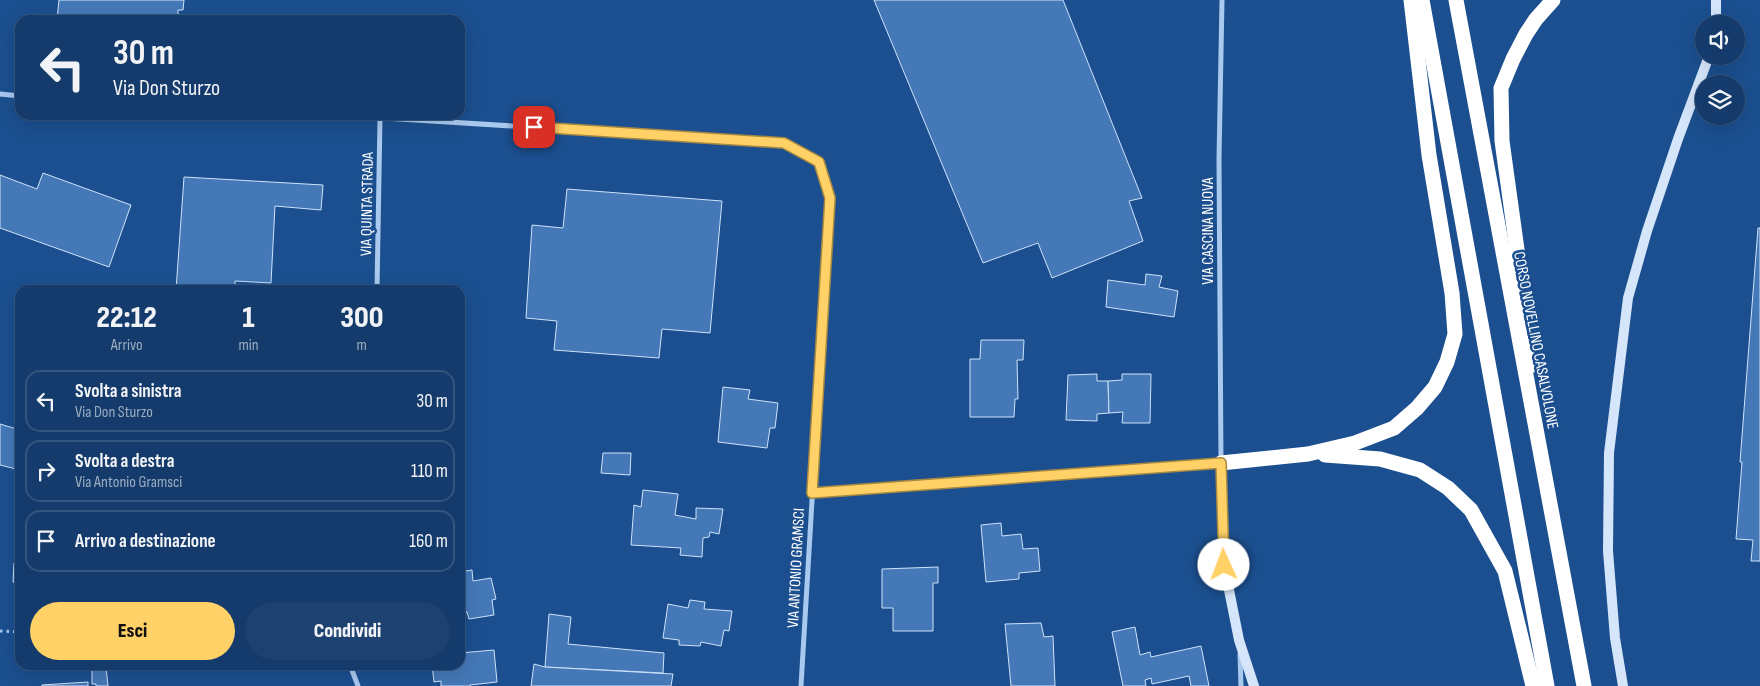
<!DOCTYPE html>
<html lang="it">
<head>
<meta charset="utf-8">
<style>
  :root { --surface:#143b6b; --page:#1d4271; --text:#f1f3f6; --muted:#9dadc1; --line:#33557e; --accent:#ffd166 }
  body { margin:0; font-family:"Sofia Sans Condensed",sans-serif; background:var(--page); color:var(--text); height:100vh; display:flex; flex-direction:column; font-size:19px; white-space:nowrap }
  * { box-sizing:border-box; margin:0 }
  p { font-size:16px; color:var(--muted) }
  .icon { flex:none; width:28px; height:28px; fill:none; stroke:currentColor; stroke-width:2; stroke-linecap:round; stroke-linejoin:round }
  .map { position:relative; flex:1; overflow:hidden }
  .side { position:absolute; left:15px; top:285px; width:450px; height:385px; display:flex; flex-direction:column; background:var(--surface); border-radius:15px; box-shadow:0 5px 20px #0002,0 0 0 1px var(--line) }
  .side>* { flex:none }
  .hud { position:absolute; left:15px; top:15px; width:450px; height:105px; border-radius:15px; box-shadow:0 5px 20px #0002,0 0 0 1px var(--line); background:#143b6b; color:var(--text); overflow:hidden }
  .buttons { position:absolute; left:1695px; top:15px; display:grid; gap:10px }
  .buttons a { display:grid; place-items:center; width:50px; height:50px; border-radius:50%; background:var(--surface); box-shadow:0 5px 20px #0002,0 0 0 1px var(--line); font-size:25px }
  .pin { position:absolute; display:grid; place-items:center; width:42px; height:42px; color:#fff; margin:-21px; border-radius:10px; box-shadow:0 2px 8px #0006 }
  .me { position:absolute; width:55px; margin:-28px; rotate:358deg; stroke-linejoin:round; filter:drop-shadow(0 0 4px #0008) }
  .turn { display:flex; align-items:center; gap:18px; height:105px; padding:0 15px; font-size:22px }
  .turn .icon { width:65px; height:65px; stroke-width:2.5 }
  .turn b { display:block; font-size:35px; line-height:42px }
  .eta { display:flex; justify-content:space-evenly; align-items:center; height:85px; text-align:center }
  .eta b { font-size:30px; font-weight:800; line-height:35px }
  .button { display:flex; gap:10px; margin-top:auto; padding:10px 15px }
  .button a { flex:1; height:58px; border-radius:30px; background:var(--accent); color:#111; font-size:20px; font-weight:800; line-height:58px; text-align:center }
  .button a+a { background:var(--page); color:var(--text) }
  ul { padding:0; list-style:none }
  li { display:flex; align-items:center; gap:15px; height:62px; margin:0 10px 8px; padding:0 5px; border:2px solid var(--line); border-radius:15px }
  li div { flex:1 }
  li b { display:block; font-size:19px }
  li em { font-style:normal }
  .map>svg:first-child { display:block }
  .building { fill:#4478b7; stroke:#cfe3fa }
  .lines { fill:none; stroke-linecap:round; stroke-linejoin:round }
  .path { stroke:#a9c9ee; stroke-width:3; stroke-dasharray:2.5 4; stroke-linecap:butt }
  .street { stroke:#a9c9ee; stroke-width:5 }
  .secondary { stroke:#d6e6fa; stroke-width:10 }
  .highway { stroke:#fff; stroke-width:15 }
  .route-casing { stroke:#a68842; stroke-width:12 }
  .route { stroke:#ffd166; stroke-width:9 }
  .labels { text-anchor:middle; stroke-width:5; stroke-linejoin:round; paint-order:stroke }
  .street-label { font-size:16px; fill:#fff; stroke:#1b4f8f }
</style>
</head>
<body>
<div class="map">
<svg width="1760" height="686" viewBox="0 0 1760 686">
  <rect width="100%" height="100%" fill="#1b4f8f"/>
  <g class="building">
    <polygon points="59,0 184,0 183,10 178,10 178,18 196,20 57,20"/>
    <polygon points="874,0 1063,0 1142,198 1129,201 1143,241 1052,278 1038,243 983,263"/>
    <polygon points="43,173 131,205 109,267 0,228 0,175 37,189"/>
    <polygon points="184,177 323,185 321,210 275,206 271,283 235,281 235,290 176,290"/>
    <polygon points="567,189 722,201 710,333 662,329 659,358 554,350 557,321 526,318 532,225 563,228"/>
    <polygon points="1758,228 1760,228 1760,561 1751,561 1753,540 1736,539 1742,462 1740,462"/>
    <polygon points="1146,274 1162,276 1159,287 1178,291 1174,317 1106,307 1108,280 1145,285"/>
    <polygon points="981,340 1024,340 1023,360 1017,360 1018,399 1015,399 1014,417 970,417 970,359 980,359"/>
    <polygon points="1097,374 1097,381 1108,381 1109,413 1097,414 1097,421 1066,420 1068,375"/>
    <polygon points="1122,374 1151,374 1150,423 1122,423 1123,412 1109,413 1108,381 1122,380"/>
    <polygon points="723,387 750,390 748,399 778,403 775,428 770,428 767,448 718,442"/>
    <polygon points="0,424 20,430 20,470 0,465"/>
    <polygon points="603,453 631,453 630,475 601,473"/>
    <polygon points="643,490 678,494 675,515 696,519 696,508 723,509 719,534 710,532 709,537 703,538 702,557 680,555 681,548 631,545 634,505 641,507"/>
    <polygon points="1001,523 1002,536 1021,534 1023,549 1038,548 1040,571 1019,573 1019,579 986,582 981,525"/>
    <polygon points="14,563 20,564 20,611 15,611 18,584 13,582"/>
    <polygon points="938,567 938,583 933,583 933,631 893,631 893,608 882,608 882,569"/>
    <polygon points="472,570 473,581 491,578 496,599 492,600 494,615 469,619 467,612 460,613 460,572"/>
    <polygon points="690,600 705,602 704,609 732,611 729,631 724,630 721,646 701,642 700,646 679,645 679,640 663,638 668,604 688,608"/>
    <polygon points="549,614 571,617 568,644 664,653 663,673 545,667"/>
    <polygon points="1041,623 1044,637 1053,636 1055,686 1011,686 1005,624"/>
    <polygon points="1135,627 1140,655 1150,652 1151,657 1201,646 1209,686 1191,686 1189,676 1152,684 1151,678 1145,680 1146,686 1123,686 1112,632"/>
    <polygon points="494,650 497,682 470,685 470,686 441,686 441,681 434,682 432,665 460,665 460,653"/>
    <polygon points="534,664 545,667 673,674 671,686 531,686"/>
    <polygon points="106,667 108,686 96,686 96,684 92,684 92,668"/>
    <polygon points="88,682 88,686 42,686 42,685"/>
  </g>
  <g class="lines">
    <polyline class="path" points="0,631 20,632"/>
    <g class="street">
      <polyline points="0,94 20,96"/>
      <polyline points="336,115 784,143 819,161 830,198 801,686"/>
      <polyline points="377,290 380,118"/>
      <polyline points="811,493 1221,463 1219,159 1222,0"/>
      <polyline points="1240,654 1241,686"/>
      <polyline points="350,665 358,686"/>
    </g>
    <g class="secondary">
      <polyline points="1716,24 1716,0"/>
      <polyline points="1221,463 1224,565 1239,640 1254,686"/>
      <polyline points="1623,686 1615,638 1608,551 1609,453 1628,298 1647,231 1678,139 1709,56"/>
    </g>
    <g class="highway">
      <polyline points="1422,0 1547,686"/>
      <polyline points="1456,0 1584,686"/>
      <polyline points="1533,365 1502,141 1501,88 1513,59 1526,34 1536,19 1553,0"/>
      <polyline points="1325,455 1380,459 1420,470 1448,488 1471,510 1505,571 1533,686"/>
      <polyline points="1221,463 1308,454 1355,443 1394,428 1417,408 1435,387 1447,362 1455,334 1452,293 1429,155 1411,0"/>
    </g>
  </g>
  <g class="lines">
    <defs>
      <polyline id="route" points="534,127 784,143 819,162 830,198 812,493 1221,463 1224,565"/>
    </defs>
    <use href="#route" class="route-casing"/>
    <use href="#route" class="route"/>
  </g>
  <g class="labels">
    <g class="street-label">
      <text transform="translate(366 204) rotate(-89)" y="6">VIA QUINTA STRADA</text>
      <text transform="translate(1207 231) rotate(-90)" y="6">VIA CASCINA NUOVA</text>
      <text transform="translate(1537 340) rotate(79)" y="6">CORSO NOVELLINO CASALVOLONE</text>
      <text transform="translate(795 568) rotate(-87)" y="6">VIA ANTONIO GRAMSCI</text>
    </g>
  </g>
</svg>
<div class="buttons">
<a><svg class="icon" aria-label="sound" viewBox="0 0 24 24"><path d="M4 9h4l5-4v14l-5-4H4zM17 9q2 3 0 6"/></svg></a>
<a><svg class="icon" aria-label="layers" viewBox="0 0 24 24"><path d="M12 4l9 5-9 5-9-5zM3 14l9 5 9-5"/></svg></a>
</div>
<div class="pin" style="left:534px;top:127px;background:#d93025"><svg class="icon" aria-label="arrive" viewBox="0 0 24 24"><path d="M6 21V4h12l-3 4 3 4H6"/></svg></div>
<svg class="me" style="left:1224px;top:565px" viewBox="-20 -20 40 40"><circle r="19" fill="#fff"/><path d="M0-13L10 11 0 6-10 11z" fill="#ffd166"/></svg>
<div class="hud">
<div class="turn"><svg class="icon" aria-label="left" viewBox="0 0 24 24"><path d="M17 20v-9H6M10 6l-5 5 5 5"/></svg><div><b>30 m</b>Via Don Sturzo</div></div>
</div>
<section class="side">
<div class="eta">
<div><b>22:12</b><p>Arrivo</p></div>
<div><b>1</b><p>min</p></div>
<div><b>300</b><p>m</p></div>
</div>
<ul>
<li><svg class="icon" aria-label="left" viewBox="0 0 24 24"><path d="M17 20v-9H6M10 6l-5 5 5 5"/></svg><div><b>Svolta a sinistra</b><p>Via Don Sturzo</p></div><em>30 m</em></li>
<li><svg class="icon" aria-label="right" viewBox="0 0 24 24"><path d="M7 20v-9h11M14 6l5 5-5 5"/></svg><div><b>Svolta a destra</b><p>Via Antonio Gramsci</p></div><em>110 m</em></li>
<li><svg class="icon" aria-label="arrive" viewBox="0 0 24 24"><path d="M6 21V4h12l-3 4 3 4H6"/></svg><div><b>Arrivo a destinazione</b></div><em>160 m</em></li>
</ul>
<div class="button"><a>Esci</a><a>Condividi</a></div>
</section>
</div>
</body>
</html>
